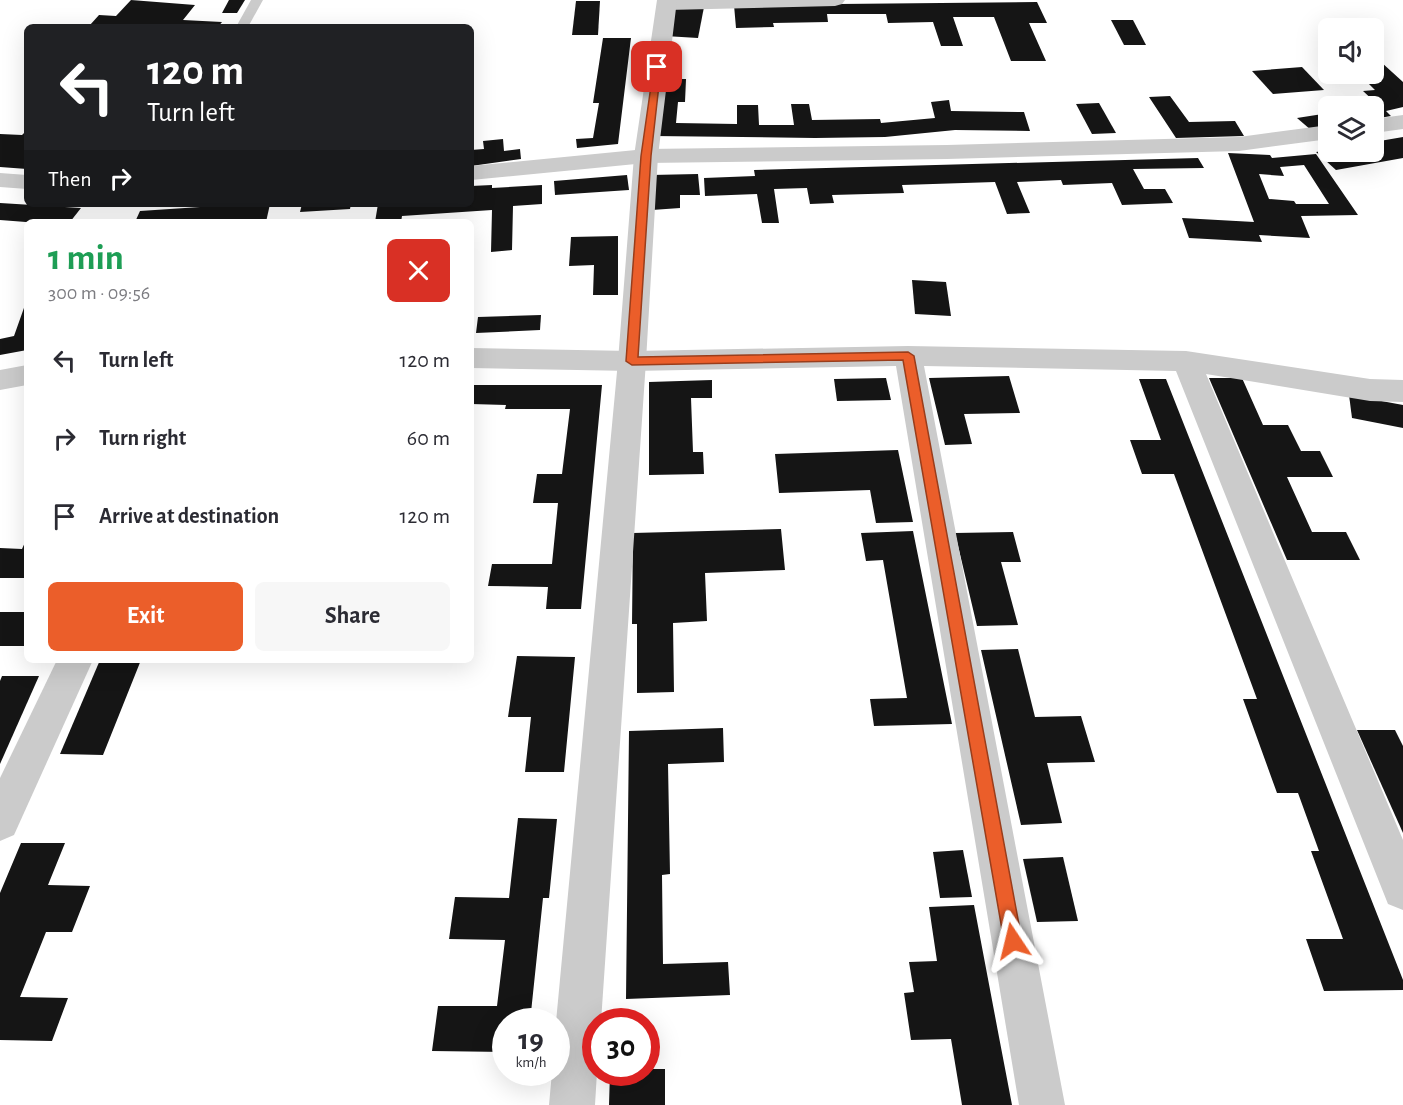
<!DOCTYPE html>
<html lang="en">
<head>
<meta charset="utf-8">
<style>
  :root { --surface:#fff; --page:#f7f7f7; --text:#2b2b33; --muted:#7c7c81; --accent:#eb5e2a }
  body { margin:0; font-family:"Alegreya Sans",sans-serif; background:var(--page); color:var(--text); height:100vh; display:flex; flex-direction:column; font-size:22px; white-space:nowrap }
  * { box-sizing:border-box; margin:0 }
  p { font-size:20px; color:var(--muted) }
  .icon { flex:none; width:33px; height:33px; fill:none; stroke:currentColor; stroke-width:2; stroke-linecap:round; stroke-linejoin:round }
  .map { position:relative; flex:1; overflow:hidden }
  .drawer { position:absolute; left:24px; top:219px; width:450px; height:444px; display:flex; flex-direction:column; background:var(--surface); border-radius:9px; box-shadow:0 6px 24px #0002 }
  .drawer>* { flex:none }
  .banner { position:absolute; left:24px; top:24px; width:450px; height:183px; border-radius:9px; box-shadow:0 6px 24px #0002; background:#202124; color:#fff; overflow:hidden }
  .controls { position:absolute; left:1318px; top:18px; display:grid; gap:12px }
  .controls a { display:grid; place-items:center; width:66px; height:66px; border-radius:9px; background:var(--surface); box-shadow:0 6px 24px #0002; font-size:30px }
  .speed { position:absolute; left:492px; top:1008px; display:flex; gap:12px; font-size:30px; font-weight:700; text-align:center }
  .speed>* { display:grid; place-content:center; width:78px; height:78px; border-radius:50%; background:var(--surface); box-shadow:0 6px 24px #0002; line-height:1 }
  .speed small { font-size:15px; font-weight:400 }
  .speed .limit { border:9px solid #d22; background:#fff; color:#111 }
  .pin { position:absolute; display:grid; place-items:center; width:51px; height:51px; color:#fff; margin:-26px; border-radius:12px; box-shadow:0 3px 9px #0006 }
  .me { position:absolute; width:66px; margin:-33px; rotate:350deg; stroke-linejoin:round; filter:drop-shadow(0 0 4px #0008) }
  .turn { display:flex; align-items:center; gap:21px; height:126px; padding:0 24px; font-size:27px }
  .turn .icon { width:78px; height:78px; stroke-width:2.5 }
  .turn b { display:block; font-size:42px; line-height:51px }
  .then { display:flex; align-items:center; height:57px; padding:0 24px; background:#0003; gap:12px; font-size:22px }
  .round { display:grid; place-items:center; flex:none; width:63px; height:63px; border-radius:9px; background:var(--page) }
  .head { display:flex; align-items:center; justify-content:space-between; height:102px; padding:0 24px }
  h1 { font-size:36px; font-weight:600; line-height:45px; color:#1e9e55 }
  .cta { display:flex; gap:12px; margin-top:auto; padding:12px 24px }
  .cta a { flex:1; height:69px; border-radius:9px; background:var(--accent); color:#fff; font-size:24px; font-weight:600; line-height:69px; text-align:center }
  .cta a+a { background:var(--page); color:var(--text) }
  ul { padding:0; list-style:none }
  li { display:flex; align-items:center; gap:18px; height:78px; padding:0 24px }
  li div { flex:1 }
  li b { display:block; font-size:22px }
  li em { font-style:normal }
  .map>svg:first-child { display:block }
  .building { fill:#151515; fill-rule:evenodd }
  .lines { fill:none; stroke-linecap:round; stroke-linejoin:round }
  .service { fill:#cbcbcb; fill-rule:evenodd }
  .minor { fill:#cbcbcb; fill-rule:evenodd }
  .tertiary { fill:#cbcbcb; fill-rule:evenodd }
  .route { fill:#eb5e2a; stroke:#993d1b; stroke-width:1.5 }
</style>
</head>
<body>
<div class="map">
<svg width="1403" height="1105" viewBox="0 0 1403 1105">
  <rect width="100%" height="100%" fill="#fff"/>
  <g class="building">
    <polygon points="131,0 195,5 183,20 222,22 218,27 90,25 99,15 116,16"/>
    <polygon points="229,0 245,0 237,13 222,13"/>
    <polygon points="576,1 600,1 598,35 572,35"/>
    <polygon points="1037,2 1047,23 1029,23 1046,61 1011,61 994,17 953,17 963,46 941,46 933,22 888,23 886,14 827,14 828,22 773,23 774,27 736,28 734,5"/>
    <polygon points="673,5 704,7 698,38 665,36"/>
    <polygon points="1111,20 1133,20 1146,45 1124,45"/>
    <polygon points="603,38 631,38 618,144 577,148 576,139 593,138 599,103 593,103"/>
    <polygon points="660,62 680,62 678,79 686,79 685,102 678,102 676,123 737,124 737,105 758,105 759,125 794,125 791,104 809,104 812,120 880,119 881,123 935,118 931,102 949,100 951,111 1024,112 1030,131 955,130 885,137 815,138 653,136"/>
    <polygon points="1381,62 1403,82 1403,107 1386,111 1391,116 1374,119 1374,105 1377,104 1363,91 1375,90 1363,78 1378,77 1374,73 1374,63"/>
    <polygon points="1302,67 1324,90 1273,94 1252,71"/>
    <polygon points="1170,96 1189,122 1235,121 1244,136 1176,138 1149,97"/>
    <polygon points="1099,103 1116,133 1092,134 1076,104"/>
    <polygon points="1329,113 1329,127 1311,130 1297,118"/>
    <polygon points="27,130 27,169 0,167 0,134 22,135"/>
    <polygon points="1403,137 1403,158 1336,170 1316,152 1329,150 1374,152 1374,142"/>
    <polygon points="503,139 504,151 520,149 521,159 471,166 471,150 484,149 483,141"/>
    <path d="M1228,153L1270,155L1272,158L1316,154L1358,215L1301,216L1310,238L1259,235L1262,242L1189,238L1182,218L1254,222ZM1304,165L1329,204H1296L1294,201L1269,199L1259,174L1284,176L1280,167Z"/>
    <polygon points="1198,158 1204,168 1133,169 1144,189 1165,189 1173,203 1122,205 1112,183 1063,185 1061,180 1017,182 1030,213 1007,214 995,182 902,185 904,193 832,195 834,203 810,204 807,188 774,189 779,223 762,223 757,194 705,196 704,178 755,176 754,170"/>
    <polygon points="698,174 700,195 680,195 680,208 652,210 651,175"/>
    <polygon points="627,175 629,190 555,195 554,181"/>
    <polygon points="492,185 492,188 542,185 542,204 513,206 512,250 491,252 492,210 402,216 401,222 375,222 378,204 471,204 471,186"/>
    <polygon points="0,203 81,208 70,222 26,222 0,220"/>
    <polygon points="245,204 270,204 266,222 135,222 140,211"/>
    <polygon points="302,204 351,204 350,209 300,212"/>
    <polygon points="618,236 618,295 593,295 594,265 569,266 571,237"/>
    <polygon points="912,280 946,282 951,316 915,314"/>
    <polygon points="25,305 27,305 27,350 0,355 0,339 14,336"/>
    <polygon points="541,315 540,330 476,333 478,317"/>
    <polygon points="1009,376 1020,413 964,414 972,444 945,445 929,378"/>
    <polygon points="886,378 891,400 837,401 834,379"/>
    <polygon points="1209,378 1242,378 1263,425 1288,425 1301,451 1320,451 1333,477 1287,477 1312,532 1346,532 1360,560 1287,560"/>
    <polygon points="1139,379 1166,379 1403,980 1403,990 1324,991 1306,939 1343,939 1311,851 1319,851 1298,793 1277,793 1243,699 1257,699 1174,474 1142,474 1130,440 1161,440"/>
    <polygon points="712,380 712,398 691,398 693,452 703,452 704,474 649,475 649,382"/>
    <polygon points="471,385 602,385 581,609 546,609 548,587 488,586 492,564 552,564 558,503 533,503 537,474 562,474 570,409 505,409 506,405 471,404"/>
    <polygon points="1349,395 1403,405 1403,428 1352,418"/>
    <polygon points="898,450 913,522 876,523 870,490 779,493 775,454"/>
    <polygon points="781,529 785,570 705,573 707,621 673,623 674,692 637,693 637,624 632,624 633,533"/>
    <polygon points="913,531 952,724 874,726 870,699 907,698 883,560 866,561 861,533"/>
    <polygon points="1013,532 1021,562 1001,562 1018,625 977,626 955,533"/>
    <polygon points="27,538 27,578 0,578 0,548 22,549"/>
    <rect x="0" y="612" width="27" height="34"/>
    <polygon points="1018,649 1035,717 1081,716 1095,762 1047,763 1062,823 1021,825 981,650"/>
    <polygon points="517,656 575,657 564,772 525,772 531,717 508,717"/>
    <polygon points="100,660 141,660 103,755 60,754"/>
    <polygon points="2,676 39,676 0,764 0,681"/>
    <polygon points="723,728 724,762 668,764 670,874 662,875 663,964 728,962 730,995 626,999 629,731"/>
    <polygon points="1357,730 1395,730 1403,746 1403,833"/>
    <polygon points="518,818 557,819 549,898 543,898 530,1022 506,1022 506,1052 432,1051 438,1006 497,1006 505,940 449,939 455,897 509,898"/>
    <polygon points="21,843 65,843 48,885 90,886 72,932 46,932 20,997 68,998 52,1041 0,1040 0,893"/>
    <polygon points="963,850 972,897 940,898 933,852"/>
    <polygon points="1063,857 1078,921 1037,922 1023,859"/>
    <polygon points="974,905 999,1037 1012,1105 962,1105 951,1039 911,1040 904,993 914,992 909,962 937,961 929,907"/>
    <polygon points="646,1069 665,1069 665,1105 609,1105 610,1072 646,1072"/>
  </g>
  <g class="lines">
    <polygon class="service" points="251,0 263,0 248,27 236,27"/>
    <g class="minor">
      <polygon points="660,0 845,0 842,4 835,6 667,10 660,8 657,4"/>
      <polygon points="1403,115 1403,129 1374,133 1374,119"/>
      <polygon points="1329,125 1329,139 1239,151 947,159 646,163 471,180 471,166 646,149 947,145 1239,137"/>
      <polygon points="0,173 27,175 27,189 0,187"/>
      <polygon points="908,346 1186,351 1370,379 1403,380 1403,402 1370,401 1206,374 1403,840 1403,910 1388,904 1176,371 924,366 1065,1105 1019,1105 896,366 632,371 471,368 471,348 632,351"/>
      <polygon points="27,365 27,385 0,390 0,370"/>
      <polygon points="57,660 93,660 14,835 0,841 0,778"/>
    </g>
    <polygon class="tertiary" points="657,0 677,0 658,156 646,361 601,1022 596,1022 596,1072 597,1072 595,1105 549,1105 552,1072 556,1072 556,1022 618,361 634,156"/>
  </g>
  <polygon class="route" points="654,65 661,67 651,156 638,357 908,352 914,356 1022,941 1019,947 1013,950 1007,947 1004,941 903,360 632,365 626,361 641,156"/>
</svg>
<div class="controls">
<a><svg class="icon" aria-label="sound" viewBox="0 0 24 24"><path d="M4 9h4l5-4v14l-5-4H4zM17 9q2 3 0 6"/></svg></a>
<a><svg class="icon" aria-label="layers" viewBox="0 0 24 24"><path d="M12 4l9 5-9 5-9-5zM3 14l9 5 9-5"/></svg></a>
</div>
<div class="speed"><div>19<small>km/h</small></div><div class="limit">30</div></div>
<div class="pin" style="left:657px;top:67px;background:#d93025"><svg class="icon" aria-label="arrive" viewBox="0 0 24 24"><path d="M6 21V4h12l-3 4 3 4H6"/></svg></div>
<svg class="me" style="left:1013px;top:941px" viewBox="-20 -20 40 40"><path d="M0-17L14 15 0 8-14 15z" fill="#eb5e2a" stroke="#fff" stroke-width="4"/></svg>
<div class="banner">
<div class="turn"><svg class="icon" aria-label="left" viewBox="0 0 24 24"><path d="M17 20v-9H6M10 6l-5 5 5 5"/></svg><div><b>120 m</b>Turn left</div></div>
<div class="then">Then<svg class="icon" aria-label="right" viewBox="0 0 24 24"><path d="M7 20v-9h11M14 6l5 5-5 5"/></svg></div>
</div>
<section class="drawer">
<div class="head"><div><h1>1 min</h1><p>300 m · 09:56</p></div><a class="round" style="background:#d93025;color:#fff"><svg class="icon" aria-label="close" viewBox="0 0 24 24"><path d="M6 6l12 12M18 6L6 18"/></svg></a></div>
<ul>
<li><svg class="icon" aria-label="left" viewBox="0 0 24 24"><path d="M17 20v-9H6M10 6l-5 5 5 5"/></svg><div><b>Turn left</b></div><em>120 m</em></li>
<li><svg class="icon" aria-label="right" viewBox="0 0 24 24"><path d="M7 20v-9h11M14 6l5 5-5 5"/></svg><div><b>Turn right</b></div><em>60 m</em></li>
<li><svg class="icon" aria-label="arrive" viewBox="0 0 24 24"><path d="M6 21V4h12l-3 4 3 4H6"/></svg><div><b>Arrive at destination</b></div><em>120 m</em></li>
</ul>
<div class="cta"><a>Exit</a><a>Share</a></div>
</section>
</div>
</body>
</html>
